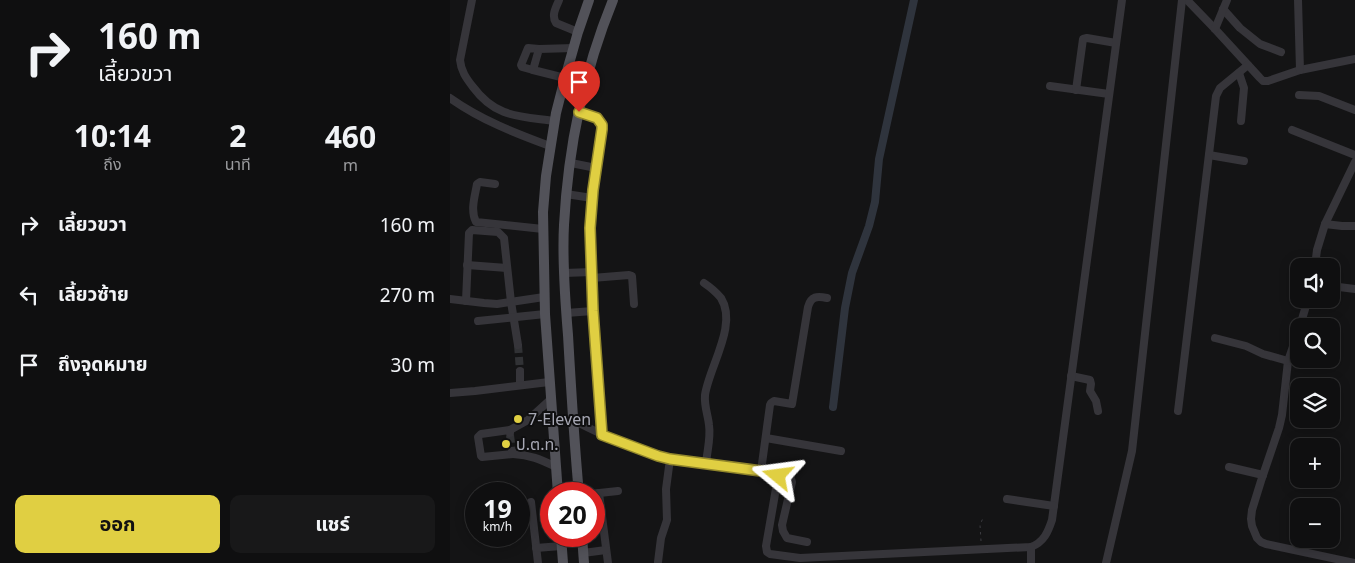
<!DOCTYPE html>
<html lang="th">
<head>
<meta charset="utf-8">
<style>
  :root { --surface:#0f0f10; --page:#181819; --text:#f1f3f6; --muted:#9b9c9f; --line:#2f2f30; --accent:#e0cf42 }
  body { margin:0; font-family:"Noto Sans","Noto Sans Thai",sans-serif; background:var(--page); color:var(--text); height:100vh; display:flex; flex-direction:column; font-size:19px; white-space:nowrap }
  * { box-sizing:border-box; margin:0 }
  p { font-size:16px; color:var(--muted) }
  .icon { flex:none; width:28px; height:28px; fill:none; stroke:currentColor; stroke-width:2; stroke-linecap:round; stroke-linejoin:round }
  .map { position:relative; flex:1; overflow:hidden }
  .panel { display:flex; flex-direction:column; background:var(--surface); width:450px }
  .panel>* { flex:none }
  .top-card { background:#0f0f10; color:var(--text); overflow:hidden }
  .fabs { position:absolute; left:840px; top:258px; display:grid; gap:10px }
  .fabs a { display:grid; place-items:center; width:50px; height:50px; border-radius:10px; background:var(--surface); box-shadow:0 2px 12px #0003,0 0 0 1px var(--line); font-size:25px }
  .speed { position:absolute; left:15px; top:482px; display:flex; gap:10px; font-size:25px; font-weight:700; text-align:center }
  .speed>* { display:grid; place-content:center; width:65px; height:65px; border-radius:50%; background:var(--surface); box-shadow:0 2px 12px #0003,0 0 0 1px var(--line); line-height:1 }
  .speed small { font-size:12px; font-weight:400 }
  .speed .limit { border:8px solid #d22; background:#fff; color:#111 }
  .pin { position:absolute; display:grid; place-items:center; width:42px; height:42px; color:#fff; margin:-51px -21px; border-radius:50% 50% 50% 0; rotate:-45deg; box-shadow:0 0 5px #0007 }
  .pin .icon { rotate:45deg }
  .me { position:absolute; width:55px; margin:-28px; rotate:286deg; stroke-linejoin:round; filter:drop-shadow(0 0 4px #0008) }
  .turn { display:flex; align-items:center; gap:18px; height:105px; padding:0 15px; font-size:22px }
  .turn .icon { width:65px; height:65px; stroke-width:2.5 }
  .turn b { display:block; font-size:35px; line-height:42px }
  .eta { display:flex; justify-content:space-evenly; align-items:center; height:85px; text-align:center }
  .eta b { font-size:30px; font-weight:700; line-height:35px }
  .primary-button { display:flex; gap:10px; margin-top:auto; padding:10px 15px }
  .primary-button a { flex:1; height:58px; border-radius:10px; background:var(--accent); color:#111; font-size:20px; font-weight:700; line-height:58px; text-align:center }
  .primary-button a+a { background:var(--page); color:var(--text) }
  ul { padding:0; list-style:none }
  li { display:flex; align-items:center; gap:15px; height:70px; padding:0 15px }
  li div { flex:1 }
  li b { display:block; font-size:19px }
  li em { font-style:normal }
  main { display:flex; flex:1; min-height:0 }
  .map>svg:first-child { display:block }
  .lines { fill:none; stroke-linecap:round; stroke-linejoin:round }
  .canal { stroke:#2f343d; stroke-width:8 }
  .minor-tunnel { stroke:#313235; stroke-width:8; stroke-dasharray:8 4; stroke-linecap:butt }
  .path { stroke:#3c3c41; stroke-width:1; stroke-dasharray:2.5 4; stroke-linecap:butt }
  .minor { stroke:#36353a; stroke-width:8 }
  .major { stroke:#525259; stroke-width:10 }
  .route-casing { stroke:#92872b; stroke-width:12 }
  .route { stroke:#e0cf42; stroke-width:9 }
  .poi-dot { fill:#e0cf42; stroke:#0f0f10; stroke-width:2 }
  .labels { text-anchor:middle; stroke-width:4; stroke-linejoin:round; paint-order:stroke }
  .poi-label { font-size:16px; fill:#a7a8b4; stroke:#0f0f10; text-anchor:start }
</style>
</head>
<body>
<main>
<section class="panel">
<div class="top-card">
<div class="turn"><svg class="icon" aria-label="right" viewBox="0 0 24 24"><path d="M7 20v-9h11M14 6l5 5-5 5"/></svg><div><b>160 m</b>เลี้ยวขวา</div></div>
</div>
<div class="eta">
<div><b>10:14</b><p>ถึง</p></div>
<div><b>2</b><p>นาที</p></div>
<div><b>460</b><p>m</p></div>
</div>
<ul>
<li><svg class="icon" aria-label="right" viewBox="0 0 24 24"><path d="M7 20v-9h11M14 6l5 5-5 5"/></svg><div><b>เลี้ยวขวา</b></div><em>160 m</em></li>
<li><svg class="icon" aria-label="left" viewBox="0 0 24 24"><path d="M17 20v-9H6M10 6l-5 5 5 5"/></svg><div><b>เลี้ยวซ้าย</b></div><em>270 m</em></li>
<li><svg class="icon" aria-label="arrive" viewBox="0 0 24 24"><path d="M6 21V4h12l-3 4 3 4H6"/></svg><div><b>ถึงจุดหมาย</b></div><em>30 m</em></li>
</ul>
<div class="primary-button"><a>ออก</a><a>แชร์</a></div>
</section>
<div class="map">
<svg width="905" height="563" viewBox="0 0 905 563">
  <rect width="100%" height="100%" fill="#141415"/>
  <g class="lines">
    <polyline class="canal" points="383,407 395,308 402,273 419,226 425,202 429,159 464,0"/>
    <g class="minor-tunnel">
      <polyline points="68,345 70,371"/>
      <polyline points="60,435 62,451"/>
    </g>
    <polyline class="path" points="531,541 530,525 533,518"/>
    <g class="minor">
      <path d="M22,0L10,60C11,71 16,78 23,87C46,118 69,116 105,121"/>
      <path d="M109,0C106,8 101,15 106,23L128,32"/>
      <polyline points="737,0 765,29 810,78 813,81 818,81 850,70 905,59"/>
      <polyline points="848,0 850,70"/>
      <polyline points="773,9 790,28 810,44 831,52"/>
      <polyline points="765,29 777,0"/>
      <polyline points="83,70 72,67 71,65 78,48 89,49"/>
      <polyline points="789,73 794,88 791,121"/>
      <polyline points="115,78 83,70 89,49 124,48"/>
      <polyline points="600,86 659,94"/>
      <polyline points="626,90 633,39 637,38 666,43"/>
      <polyline points="849,95 869,96 905,110"/>
      <path d="M0,98C31,120 65,133 100,146"/>
      <path d="M129,112C140,115 150,116 152,129L143,190L140,227L143,311L152,435"/>
      <polyline points="842,130 905,155"/>
      <polyline points="759,155 794,161"/>
      <polyline points="121,163 146,168"/>
      <path d="M45,184L30,182L27,184C25,196 20,210 26,222L93,229"/>
      <polyline points="116,194 142,198"/>
      <polyline points="875,224 892,226 905,226"/>
      <polyline points="17,265 57,268"/>
      <polyline points="865,266 867,250 875,224 905,162"/>
      <polyline points="114,273 142,272"/>
      <polyline points="142,278 179,275 182,276 184,304"/>
      <path d="M254,283C260,287 266,292 271,298C288,325 259,367 255,395C254,406 258,415 259,425C261,438 257,451 256,464"/>
      <polyline points="881,286 905,289"/>
      <polyline points="0,299 34,303 47,304 94,297"/>
      <polyline points="16,301 19,233 22,230 48,232 54,238 61,302 68,345"/>
      <polyline points="116,313 143,311"/>
      <polyline points="28,321 95,314"/>
      <polyline points="850,326 858,299"/>
      <polyline points="849,329 838,361 832,415 829,428 811,481 802,510 801,519 802,526 807,538 811,542 816,544 905,563"/>
      <polyline points="765,338 796,346 813,354 838,361"/>
      <polyline points="70,371 70,385"/>
      <polyline points="621,376 640,380 641,384 640,391 646,401 648,411"/>
      <polyline points="0,393 25,391 99,382"/>
      <polyline points="728,411 766,96 770,88 798,65"/>
      <path d="M123,420C154,436 186,451 220,459L326,473L328,477L316,546L317,552L320,554L350,558L581,547C594,542 598,532 602,520L672,0"/>
      <polyline points="60,430 31,434 28,437 31,456 32,457 63,454"/>
      <polyline points="60,433 60,430 78,420 100,400"/>
      <polyline points="316,438 391,451"/>
      <path d="M62,451L63,454C80,455 90,459 106,467"/>
      <polyline points="779,467 813,475"/>
      <path d="M311,471L320,405L321,403L324,401L342,404L358,307C361,296 367,296 377,298"/>
      <path d="M327,475C333,476 341,475 342,482L332,525L333,531L337,538L357,542"/>
      <polyline points="149,493 158,563"/>
      <polyline points="140,494 168,491"/>
      <polyline points="557,499 604,506"/>
      <polyline points="81,502 88,563"/>
      <polyline points="581,547 581,563"/>
      <polyline points="86,548 111,546"/>
      <polyline points="133,553 156,550"/>
      <polyline points="208,562 211,538 217,520 216,489 220,459"/>
      <polyline points="656,563 682,451 732,0"/>
    </g>
    <g class="major">
      <polyline points="108,494 95,314 93,212 96,176 106,113 115,78 128,32 139,0"/>
      <path d="M129,494C124,441 121,388 118,335C115,299 112,261 114,225C118,149 134,71 163,0"/>
      <polyline points="111,536 113,563"/>
      <polyline points="132,536 134,563"/>
    </g>
  </g>
  <g class="lines">
    <defs>
      <polyline id="route" points="129,112 147,118 152,125 152,129 143,190 140,228 143,311 152,435 208,456 220,459 326,473 328,476"/>
    </defs>
    <use href="#route" class="route-casing"/>
    <use href="#route" class="route"/>
  </g>
  <g class="poi-dot">
    <circle cx="68" cy="419" r="5"/>
    <circle cx="56" cy="444" r="5"/>
  </g>
  <g class="labels">
    <g class="poi-label">
      <text x="78" y="425">7-Eleven</text>
      <text x="66" y="450">ป.ต.ท.</text>
    </g>
  </g>
</svg>
<div class="fabs">
<a><svg class="icon" aria-label="sound" viewBox="0 0 24 24"><path d="M4 9h4l5-4v14l-5-4H4zM17 9q2 3 0 6"/></svg></a>
<a><svg class="icon" aria-label="search" viewBox="0 0 24 24"><circle cx="10" cy="10" r="6"/><path d="M15 15l6 6"/></svg></a>
<a><svg class="icon" aria-label="layers" viewBox="0 0 24 24"><path d="M12 4l9 5-9 5-9-5zM3 14l9 5 9-5"/></svg></a>
<a>+</a>
<a>−</a>
</div>
<div class="speed"><div>19<small>km/h</small></div><div class="limit">20</div></div>
<div class="pin" style="left:129px;top:112px;background:#d93025"><svg class="icon" aria-label="arrive" viewBox="0 0 24 24"><path d="M6 21V4h12l-3 4 3 4H6"/></svg></div>
<svg class="me" style="left:328px;top:476px" viewBox="-20 -20 40 40"><path d="M0-17L14 15 0 8-14 15z" fill="#e0cf42" stroke="#fff" stroke-width="4"/></svg>
</div>
</main>
</body>
</html>
